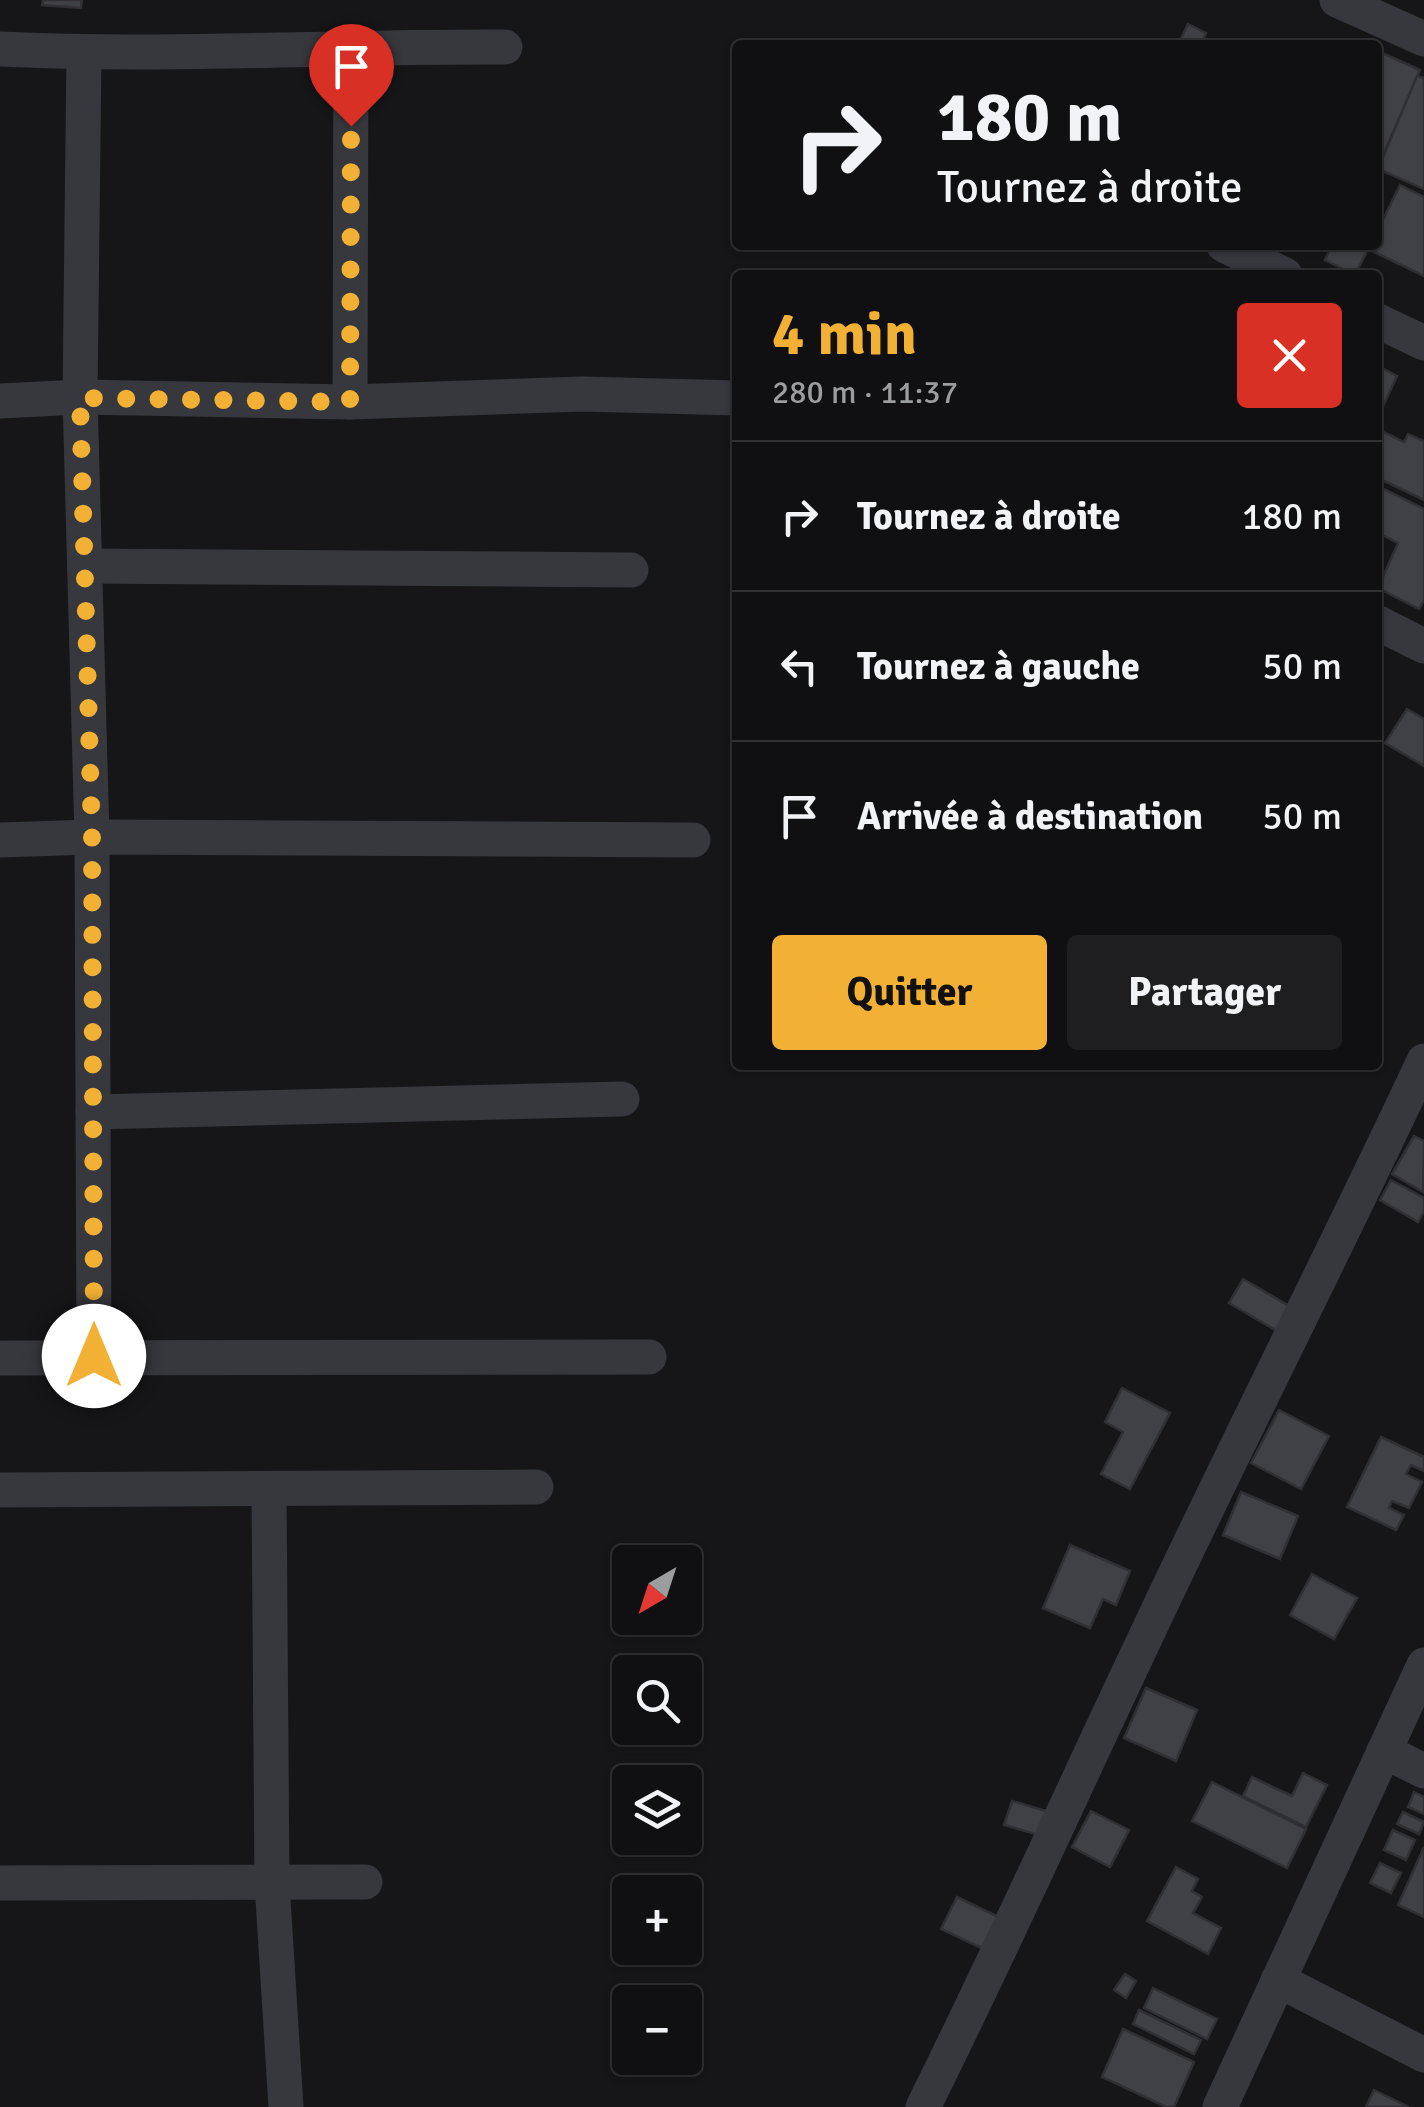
<!DOCTYPE html>
<html lang="fr">
<head>
<meta charset="utf-8">
<style>
  :root { --surface:#101012; --page:#1e1e20; --text:#f1f3f6; --muted:#9c9d9f; --line:#303032; --accent:#f2b134 }
  body { margin:0; font-family:Signika,sans-serif; background:var(--page); color:var(--text); height:100vh; display:flex; flex-direction:column; font-size:38px; white-space:nowrap }
  * { box-sizing:border-box; margin:0 }
  p { font-size:32px; color:var(--muted) }
  .icon { flex:none; width:55px; height:55px; fill:none; stroke:currentColor; stroke-width:2; stroke-linecap:round; stroke-linejoin:round }
  .map { position:relative; flex:1; overflow:hidden }
  .sheet { position:absolute; left:732px; top:270px; width:650px; height:800px; display:flex; flex-direction:column; background:var(--surface); border-radius:10px; box-shadow:0 2px 8px #0004,0 0 0 2px var(--line) }
  .sheet>* { flex:none }
  .hud { position:absolute; left:732px; top:40px; width:650px; height:210px; border-radius:10px; box-shadow:0 2px 8px #0004,0 0 0 2px var(--line); background:#101012; color:var(--text); overflow:hidden }
  .needle { width:65px; rotate:219deg }
  .buttons { position:absolute; left:612px; top:1545px; display:grid; gap:20px }
  .buttons a { display:grid; place-items:center; width:90px; height:90px; border-radius:10px; background:var(--surface); box-shadow:0 2px 8px #0004,0 0 0 2px var(--line); font-size:50px }
  .pin { position:absolute; display:grid; place-items:center; width:85px; height:85px; color:#fff; margin:-102px -42px; border-radius:50% 50% 50% 0; rotate:-45deg; box-shadow:0 0 10px #0007 }
  .pin .icon { rotate:45deg }
  .me { position:absolute; width:110px; margin:-55px; rotate:0deg; stroke-linejoin:round; filter:drop-shadow(0 0 8px #0008) }
  .turn { display:flex; align-items:center; gap:35px; height:210px; padding:0 40px; font-size:45px }
  .turn .icon { width:130px; height:130px; stroke-width:2.5 }
  .turn b { display:block; font-size:70px; line-height:85px }
  .round { display:grid; place-items:center; flex:none; width:105px; height:105px; border-radius:10px; background:var(--page) }
  .head { display:flex; align-items:center; justify-content:space-between; height:170px; padding:0 40px }
  h1 { font-size:60px; font-weight:700; line-height:75px; color:var(--accent) }
  .cta { display:flex; gap:20px; margin-top:auto; padding:20px 40px }
  .cta a { flex:1; height:115px; border-radius:10px; background:var(--accent); color:#111; font-size:40px; font-weight:700; line-height:115px; text-align:center }
  .cta a+a { background:var(--page); color:var(--text) }
  ul { padding:0; list-style:none }
  li { display:flex; align-items:center; gap:30px; height:150px; padding:0 40px; border-top:2px solid var(--line) }
  li div { flex:1 }
  li b { display:block; font-size:38px }
  li em { font-style:normal }
  .map>svg:first-child { display:block }
  .building { fill:#404145; stroke:#303034; stroke-width:2.5 }
  .lines { fill:none; stroke-linecap:round; stroke-linejoin:round }
  .street { stroke:#37383d; stroke-width:35 }
  .route { stroke:#f2b134; stroke-width:18; stroke-dasharray:0 32.4 }
</style>
</head>
<body>
<div class="map">
<svg width="1424" height="2107" viewBox="0 0 1424 2107">
  <rect width="100%" height="100%" fill="#161618"/>
  <g class="building">
    <polygon points="43,0 82,0 81,8 42,5"/>
    <polygon points="1188,24 1206,33 1201,45 1178,45"/>
    <polygon points="1378,51 1420,70 1378,167"/>
    <polygon points="1417,76 1424,78 1424,189 1378,169"/>
    <polygon points="1400,185 1424,197 1424,276 1368,249 1370,245 1378,245 1378,230"/>
    <polygon points="1332,245 1370,245 1355,275 1325,260"/>
    <polygon points="1378,366 1397,376 1378,417"/>
    <polygon points="1378,429 1404,442 1408,434 1424,441 1424,500 1378,478"/>
    <polygon points="1378,486 1424,509 1424,600 1419,609 1378,588 1398,543 1378,533"/>
    <polygon points="1407,709 1424,719 1424,766 1385,743"/>
    <polygon points="1414,1136 1424,1141 1423,1192 1392,1174"/>
    <polygon points="1391,1180 1424,1198 1424,1211 1418,1222 1380,1200"/>
    <polygon points="1243,1279 1296,1310 1282,1334 1229,1303"/>
    <polygon points="1122,1388 1170,1413 1130,1489 1101,1474 1123,1432 1105,1422"/>
    <polygon points="1279,1410 1329,1436 1301,1489 1251,1463"/>
    <polygon points="1381,1437 1424,1457 1424,1471 1411,1465 1406,1474 1422,1482 1409,1508 1392,1501 1389,1508 1404,1515 1396,1530 1347,1507"/>
    <polygon points="1241,1492 1298,1516 1280,1559 1223,1535"/>
    <polygon points="1070,1545 1130,1571 1116,1605 1103,1599 1090,1628 1043,1608"/>
    <polygon points="1312,1574 1357,1598 1334,1639 1290,1615"/>
    <polygon points="1146,1688 1197,1710 1176,1761 1124,1738"/>
    <polygon points="1303,1773 1327,1785 1306,1827 1243,1796 1252,1777 1292,1796"/>
    <polygon points="1212,1782 1306,1829 1287,1868 1192,1821"/>
    <polygon points="1414,1792 1424,1797 1424,1814 1408,1807"/>
    <polygon points="1012,1801 1053,1813 1046,1837 1004,1825"/>
    <polygon points="1091,1811 1129,1830 1110,1867 1072,1847"/>
    <polygon points="1403,1812 1424,1822 1419,1834 1397,1824"/>
    <polygon points="1393,1830 1415,1840 1406,1860 1384,1850"/>
    <polygon points="1424,1847 1424,1917 1398,1905"/>
    <polygon points="1380,1863 1401,1873 1391,1893 1370,1883"/>
    <polygon points="1176,1867 1198,1879 1192,1891 1202,1897 1193,1913 1221,1928 1208,1954 1147,1921"/>
    <polygon points="957,1897 1007,1921 992,1953 941,1929"/>
    <polygon points="1125,1974 1136,1981 1126,1998 1114,1990"/>
    <polygon points="1153,1988 1217,2019 1207,2039 1144,2008"/>
    <polygon points="1139,2010 1201,2040 1194,2054 1133,2024"/>
    <polygon points="1123,2029 1194,2062 1174,2107 1166,2107 1102,2077"/>
    <polygon points="1374,2090 1409,2107 1366,2107"/>
  </g>
  <g class="lines">
    <g class="street">
      <polyline points="1337,0 1424,39"/>
      <path d="M0,49C168,57 337,46 505,47"/>
      <polyline points="84,53 80,397 92,837 94,1356"/>
      <polyline points="1224,245 1285,275"/>
      <polyline points="1378,321 1424,343"/>
      <polyline points="0,401 80,397 350,402 582,394 738,398"/>
      <polyline points="350,402 351,47"/>
      <polyline points="85,566 631,570"/>
      <polyline points="1378,623 1424,646"/>
      <polyline points="0,840 92,837 693,840"/>
      <polyline points="93,1112 622,1099"/>
      <polyline points="0,1358 649,1357"/>
      <polyline points="269,1489 272,1883 286,2107"/>
      <polyline points="0,1490 536,1487"/>
      <polyline points="1384,1751 1424,1771"/>
      <polyline points="0,1883 365,1882"/>
      <polyline points="1278,1980 1424,2055"/>
      <path d="M923,2107C1001,1951 1072,1792 1147,1634C1237,1442 1334,1253 1424,1061"/>
      <polyline points="1220,2107 1424,1665"/>
    </g>
  </g>
  <g class="lines">
    <polyline class="route" points="94,1356 92,837 80,398 350,402 351,126"/>
  </g>
</svg>
<div class="buttons">
<a><svg class="needle" viewBox="-14 -14 28 28"><path d="M0-13l5 13h-10z" fill="#e53935"/><path d="M0 13l5-13h-10z" fill="#9c9d9f"/></svg></a>
<a><svg class="icon" aria-label="search" viewBox="0 0 24 24"><circle cx="10" cy="10" r="6"/><path d="M15 15l6 6"/></svg></a>
<a><svg class="icon" aria-label="layers" viewBox="0 0 24 24"><path d="M12 4l9 5-9 5-9-5zM3 14l9 5 9-5"/></svg></a>
<a>+</a>
<a>−</a>
</div>
<div class="pin" style="left:351px;top:126px;background:#d93025"><svg class="icon" aria-label="arrive" viewBox="0 0 24 24"><path d="M6 21V4h12l-3 4 3 4H6"/></svg></div>
<svg class="me" style="left:94px;top:1356px" viewBox="-20 -20 40 40"><circle r="19" fill="#fff"/><path d="M0-13L10 11 0 6-10 11z" fill="#f2b134"/></svg>
<div class="hud">
<div class="turn"><svg class="icon" aria-label="right" viewBox="0 0 24 24"><path d="M7 20v-9h11M14 6l5 5-5 5"/></svg><div><b>180 m</b>Tournez à droite</div></div>
</div>
<section class="sheet">
<div class="head"><div><h1>4 min</h1><p>280 m · 11:37</p></div><a class="round" style="background:#d93025;color:#fff"><svg class="icon" aria-label="close" viewBox="0 0 24 24"><path d="M6 6l12 12M18 6L6 18"/></svg></a></div>
<ul>
<li><svg class="icon" aria-label="right" viewBox="0 0 24 24"><path d="M7 20v-9h11M14 6l5 5-5 5"/></svg><div><b>Tournez à droite</b></div><em>180 m</em></li>
<li><svg class="icon" aria-label="left" viewBox="0 0 24 24"><path d="M17 20v-9H6M10 6l-5 5 5 5"/></svg><div><b>Tournez à gauche</b></div><em>50 m</em></li>
<li><svg class="icon" aria-label="arrive" viewBox="0 0 24 24"><path d="M6 21V4h12l-3 4 3 4H6"/></svg><div><b>Arrivée à destination</b></div><em>50 m</em></li>
</ul>
<div class="cta"><a>Quitter</a><a>Partager</a></div>
</section>
</div>
</body>
</html>
